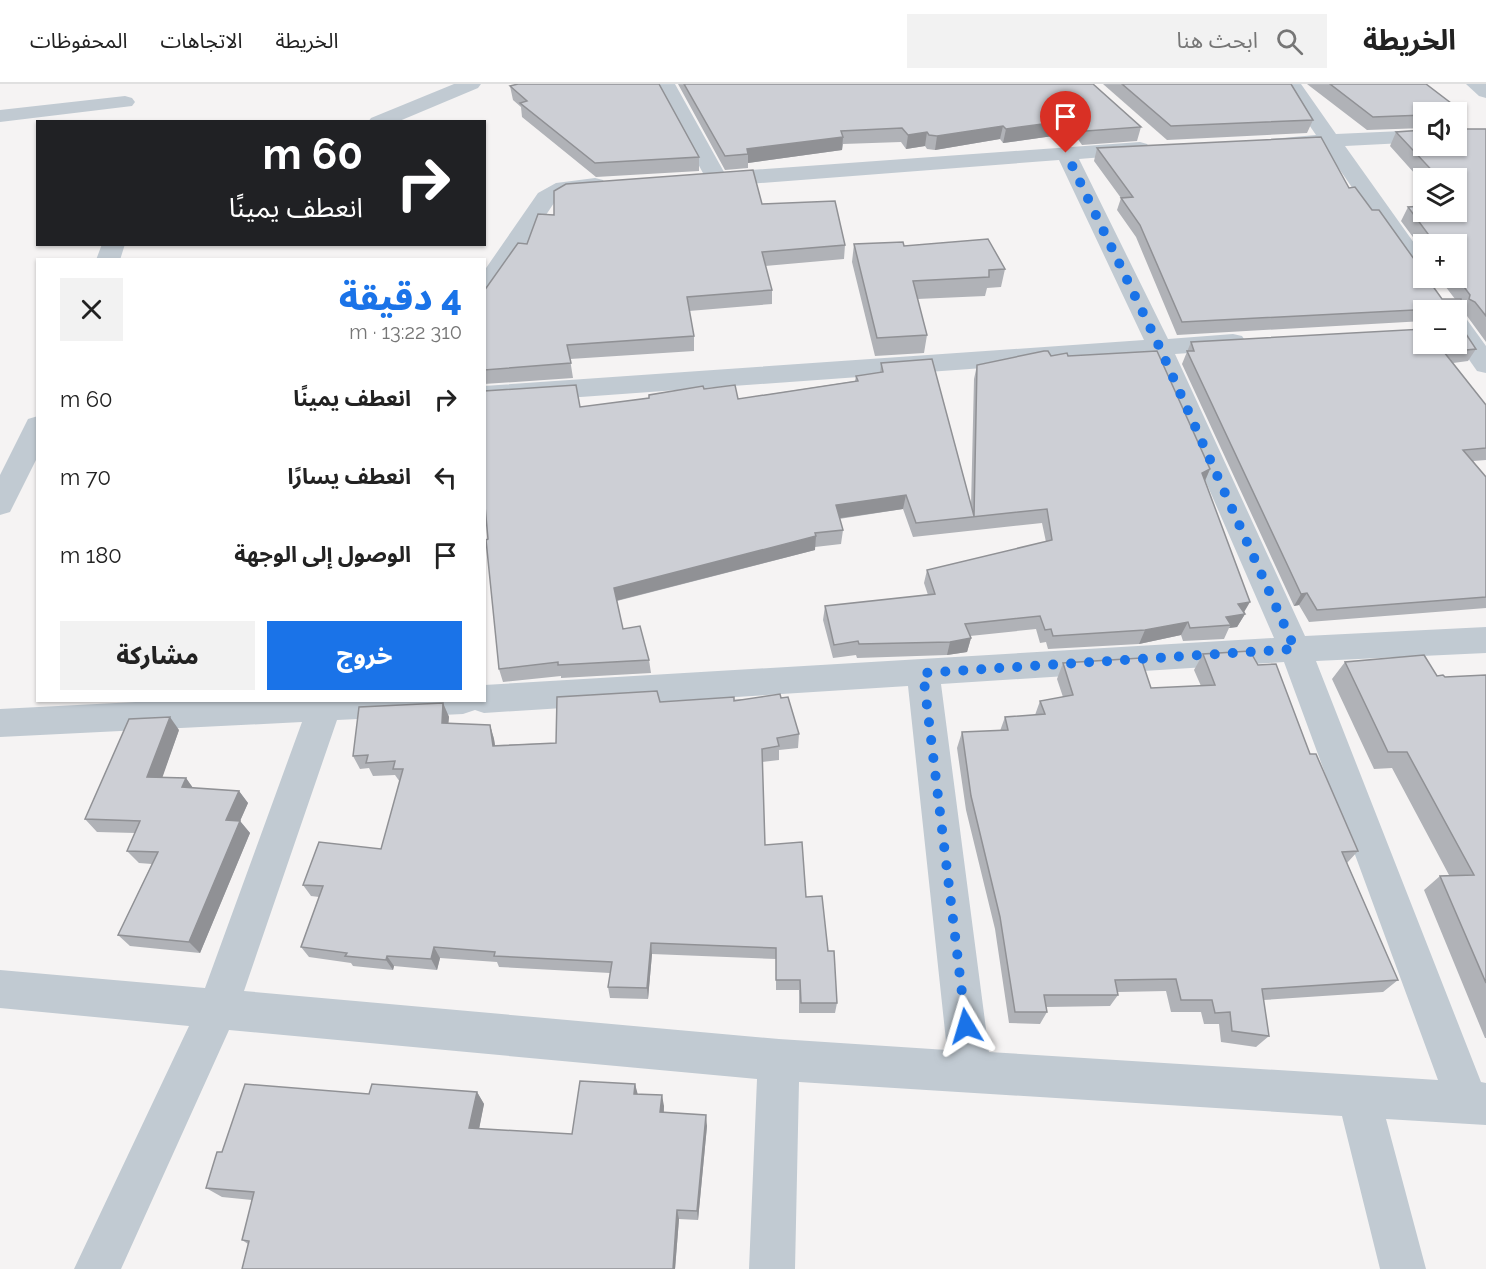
<!DOCTYPE html>
<html lang="ar">
<head>
<meta charset="utf-8">
<style>
  :root { --surface:#fff; --page:#f2f2f2; --text:#222; --muted:#767676; --line:#e0e0e0; --accent:#1a73e8 }
  body { margin:0; font-family:Raleway,"Noto Sans Arabic",sans-serif; background:var(--page); color:var(--text); direction:rtl; height:100vh; display:flex; flex-direction:column; font-size:22px; white-space:nowrap }
  * { box-sizing:border-box; margin:0 }
  p { font-size:20px; color:var(--muted) }
  .icon { flex:none; width:33px; height:33px; fill:none; stroke:currentColor; stroke-width:2; stroke-linecap:round; stroke-linejoin:round }
  .map { position:relative; flex:1; overflow:hidden; direction:ltr }
  .drawer { position:absolute; left:36px; top:174px; width:450px; height:444px; display:flex; flex-direction:column; background:var(--surface); border-radius:0px; box-shadow:0 2px 4px #0004; direction:rtl }
  .drawer>* { flex:none }
  .hud { position:absolute; left:36px; top:36px; width:450px; height:126px; border-radius:0px; box-shadow:0 2px 4px #0004; direction:rtl; background:#202124; color:#fff; overflow:hidden }
  .fabs { position:absolute; left:1413px; top:18px; display:grid; gap:12px }
  .fabs a { display:grid; place-items:center; width:54px; height:54px; border-radius:0px; background:var(--surface); box-shadow:0 2px 4px #0004; font-size:30px }
  .pin { position:absolute; display:grid; place-items:center; width:51px; height:51px; color:#fff; margin:-62px -26px; border-radius:50% 50% 50% 0; rotate:-45deg; box-shadow:0 0 6px #0007 }
  .pin .icon { rotate:45deg }
  .me { position:absolute; width:66px; margin:-33px; rotate:353deg; stroke-linejoin:round; filter:drop-shadow(0 0 4px #0008) }
  .turn { display:flex; align-items:center; gap:21px; height:126px; padding:0 24px; font-size:27px }
  .turn .icon { width:78px; height:78px; stroke-width:2.5 }
  .turn b { display:block; font-size:42px; line-height:51px }
  .round { display:grid; place-items:center; flex:none; width:63px; height:63px; border-radius:0px; background:var(--page) }
  .summary { display:flex; align-items:center; justify-content:space-between; height:102px; padding:0 24px }
  h1 { font-size:36px; font-weight:800; line-height:45px; color:var(--accent) }
  .button { display:flex; gap:12px; margin-top:auto; padding:12px 24px }
  .button a { flex:1; height:69px; border-radius:0px; background:var(--accent); color:#fff; font-size:24px; font-weight:800; line-height:69px; text-align:center }
  .button a+a { background:var(--page); color:var(--text) }
  ul { padding:0; list-style:none }
  li { display:flex; align-items:center; gap:18px; height:78px; padding:0 24px }
  li div { flex:1 }
  li b { display:block; font-size:22px }
  li em { font-style:normal }
  header { display:flex; align-items:center; gap:36px; box-sizing:border-box; height:84px; padding:0 30px; background:var(--surface); border-bottom:2px solid var(--line) }
  header strong { font-size:28px }
  nav { display:flex; gap:33px; margin-inline-start:auto; font-size:21px }
  .search { width:420px; height:54px; background:var(--page); display:flex; align-items:center; gap:15px; box-sizing:border-box; padding:0 21px; border-radius:0px; color:var(--muted); font-size:22px }
  .map>svg:first-child { display:block }
  .lines { fill:none; stroke-linecap:round; stroke-linejoin:round }
  .minor { fill:#c1cad2; fill-rule:evenodd }
  .wall { fill:#b0b2b7 }
  .shaded-wall { fill:#909195 }
  .building { fill:#cdcfd5; stroke:#909195; stroke-width:1.5 }
  .route { stroke:#1a73e8; stroke-width:10; stroke-dasharray:0 18 }
</style>
</head>
<body>
<header>
<strong>الخريطة</strong>
<div class="search"><svg class="icon" aria-label="search" viewBox="0 0 24 24"><circle cx="10" cy="10" r="6"/><path d="M15 15l6 6"/></svg>ابحث هنا</div>
<nav><a>الخريطة</a><a>الاتجاهات</a><a>المحفوظات</a></nav>
</header>
<div class="map">
<svg width="1486" height="1185" viewBox="0 0 1486 1185">
  <rect width="100%" height="100%" fill="#f5f3f3"/>
  <g class="lines">
    <g class="minor">
      <polygon points="454,0 481,0 478,4 397,38 368,38 371,34"/>
      <path d="M655,0H675L724,88L1140,58L1147,60L1150,64L1147,68L1140,70L1079,75L1168,255L1233,250L1242,252L1246,258L1242,264L1233,266L1175,270L1305,552L1486,543V569L1316,577L1481,998L1486,999V1041L1386,1035L1426,1185H1380L1342,1032L799,998L795,1185H749L757,995L229,946L121,1185H74L189,942L0,924V886L205,904L302,638L0,653V625L174,616H484V601L1274,554L1151,272L484,320V302L1144,256L1059,76L710,103L702,101L699,96L704,91ZM1284,578L1438,996L989,968L941,600ZM908,602L947,966L779,955L244,907L337,636L463,630L475,626L484,629Z"/>
      <polygon points="1281,0 1301,0 1336,50 1424,46 1424,58 1345,62 1424,173 1424,194 1434,194 1432,196 1424,198 1416,196 1324,63 1278,65 1271,63 1268,59 1271,55 1316,51"/>
      <polygon points="1466,0 1486,0 1486,14 1479,12"/>
      <polygon points="125,12 132,14 135,18 132,22 0,38 0,26"/>
      <polygon points="595,94 603,96 606,101 603,106 569,110 554,119 493,210 484,212 484,187 538,109 556,99"/>
      <polygon points="102,160 125,160 120,176 96,176"/>
      <polygon points="1456,231 1465,233 1486,262 1486,289 1477,287 1456,257"/>
      <polygon points="38,332 38,372 10,428 0,431 0,391 28,335"/>
    </g>
  </g>
  <g class="wall">
    <polygon points="678,0 1093,0 1141,43 1137,57 1082,61 1075,51 1055,54 1053,52 1003,59 1000,55 935,66 927,65 925,62 906,65 901,58 843,60 842,66 748,79 748,84 725,86"/>
    <polygon points="1103,0 1291,0 1313,36 1307,49 1167,56"/>
    <polygon points="1307,0 1426,0 1464,29 1461,34 1462,45 1486,45 1486,258 1467,232 1461,230 1462,244 1476,265 1468,277 1453,279 1486,321 1486,376 1473,377 1486,393 1486,524 1309,538 1299,521 1294,522 1182,280 1191,258 1424,260 1456,226 1424,226 1424,237 1177,251 1136,153 1117,126 1121,114 1094,77 1097,64 1349,104 1372,126 1442,215 1455,215 1439,194 1456,194 1456,160 1424,160 1424,168 1401,137 1408,123 1456,128 1456,94 1424,94 1424,100 1390,62 1396,48 1424,62 1456,28 1424,28 1424,44 1367,46"/>
    <polygon points="510,2 699,73 699,87 596,93 522,33 521,23 513,16"/>
    <polygon points="762,120 845,161 844,175 765,182 772,206 772,220 689,227 694,252 694,267 570,275 573,294 484,300 484,207 527,160 554,131"/>
    <polygon points="854,160 904,162 1005,185 1001,203 987,204 985,212 917,215 927,251 924,269 875,272 852,178"/>
    <polygon points="1051,272 1068,272 1210,385 1205,397 1245,530 1237,543 1229,544 1224,555 1183,557 1181,551 1139,560 1048,565 1046,558 1040,559 1036,545 970,552 971,554 967,568 947,571 857,574 856,571 833,574 823,536 825,522 928,511 924,499 927,486 1046,458 1042,439 913,453 903,425 839,435 843,446 841,460 815,463 815,466 617,517 623,545 649,576 651,589 561,594 561,592 503,598 499,585 488,455 580,323 649,314 649,311 704,305 738,315 855,297 856,292 880,289 881,279 971,422 974,295 977,281"/>
    <polygon points="1203,570 1310,670 1358,767 1347,779 1398,896 1383,908 1263,916 1269,952 1256,963 1221,958 1219,940 1204,940 1201,928 1171,928 1166,907 1118,908 1118,911 1110,922 1046,923 1047,928 1040,940 1009,939 995,845 966,726 957,664 962,648 1000,647 1005,633 1035,631 1040,617 1063,613 1057,595 1063,579 1151,604 1201,602 1194,586"/>
    <polygon points="1345,578 1437,592 1445,593 1486,591 1486,954 1485,954 1424,806 1440,792 1449,791 1392,684 1374,685 1332,595"/>
    <polygon points="781,614 799,650 798,664 779,666 779,676 762,678 765,761 806,813 828,867 837,919 835,929 799,929 799,906 776,906 776,875 652,870 648,915 610,914 608,903 610,889 499,883 497,878 440,874 437,886 394,882 393,886 353,882 351,879 309,873 301,863 319,813 311,812 303,801 381,765 400,698 395,691 373,692 369,684 360,685 353,672 443,619 449,633 448,640 490,641 494,655 495,661 556,659 660,618"/>
    <polygon points="179,646 162,693 186,694 193,704 239,707 248,719 240,737 250,749 200,869 130,862 118,851 152,780 139,779 127,767 135,749 97,748 85,735"/>
    <polygon points="635,1000 637,1010 664,1022 664,1028 707,1042 698,1136 679,1135 675,1185 242,1185 248,1160 242,1156 252,1116 222,1113 206,1104 222,1068 369,1010 477,1008 484,1020 479,1045 572,1050"/>
  </g>
  <g class="shaded-wall">
    <polygon points="1057,38 1053,52 1003,59 1006,45"/>
    <polygon points="1079,38 1075,51 1055,54 1058,40"/>
    <polygon points="1003,42 1000,55 935,66 937,52"/>
    <polygon points="927,48 925,62 906,65 908,51"/>
    <polygon points="843,53 842,66 748,79 748,70 747,65"/>
    <polygon points="1210,385 1204,399 1202,389"/>
    <polygon points="906,411 903,425 834,435 836,421"/>
    <polygon points="816,452 815,466 615,517 614,504"/>
    <polygon points="1307,509 1299,521 1294,522 1301,510"/>
    <polygon points="1250,518 1243,530 1245,530 1237,543 1229,544 1231,541 1226,533 1238,520"/>
    <polygon points="1188,538 1181,551 1139,560 1145,546"/>
    <polygon points="971,554 967,568 947,571 950,558"/>
    <polygon points="443,619 449,633 447,653 442,639"/>
    <polygon points="170,633 179,646 158,706 147,693"/>
    <polygon points="490,641 494,655 497,675 493,662"/>
    <polygon points="186,694 195,707 182,703"/>
    <polygon points="239,707 248,719 240,737 250,749 200,869 189,858 226,736"/>
    <polygon points="651,859 652,870 648,915 647,904"/>
    <polygon points="434,863 440,874 437,886 431,875"/>
    <polygon points="387,872 394,882 393,886 386,876"/>
    <polygon points="635,1000 638,1011 634,1010"/>
    <polygon points="477,1008 484,1020 477,1055 469,1044"/>
    <polygon points="662,1011 664,1022 663,1039 660,1028"/>
    <polygon points="706,1031 707,1042 698,1136 697,1127"/>
    <polygon points="677,1126 679,1135 675,1185 673,1185"/>
  </g>
  <g class="building">
    <polygon points="518,0 659,0 699,73 595,79 520,19 527,17 510,2"/>
    <polygon points="684,0 1093,0 1141,43 1086,47 1079,38 1058,40 1057,38 1006,45 1003,42 937,52 929,51 927,48 908,51 902,44 841,47 843,53 747,65 748,70 725,72"/>
    <polygon points="1122,0 1291,0 1313,36 1171,42"/>
    <polygon points="1330,0 1426,0 1464,29 1461,31 1462,45 1486,45 1486,232 1475,218 1469,215 1470,211 1456,192 1456,160 1434,160 1434,158 1408,123 1424,122 1424,128 1456,128 1456,119 1461,119 1456,114 1456,94 1439,94 1396,48 1424,46 1424,62 1456,62 1456,28 1424,28 1424,31 1373,33"/>
    <polygon points="1321,53 1349,104 1355,103 1372,126 1379,126 1424,189 1424,194 1427,194 1442,215 1461,215 1462,244 1476,265 1444,268 1486,321 1486,364 1463,366 1486,393 1486,513 1317,526 1307,509 1301,510 1187,267 1194,267 1191,258 1424,245 1424,260 1456,260 1456,226 1433,226 1433,225 1182,238 1140,141 1121,114 1133,113 1097,64"/>
    <polygon points="753,86 762,120 835,117 845,161 762,168 772,206 687,213 694,252 567,261 571,279 484,286 484,207 518,159 527,160 538,130 554,131 554,107 566,100"/>
    <polygon points="988,155 1005,185 989,186 989,193 913,197 927,251 877,254 854,160 903,158 904,162"/>
    <polygon points="1044,267 1048,267 1051,272 1067,269 1068,272 1157,267 1210,385 1202,389 1250,518 1238,520 1245,530 1226,533 1231,541 1190,544 1188,538 1145,546 1053,552 1051,545 1045,546 1040,532 965,540 971,554 950,558 859,560 858,557 834,561 825,522 935,510 927,486 1052,456 1047,425 916,439 906,411 836,421 843,446 815,449 816,452 614,504 623,545 640,542 649,576 558,581 558,578 499,585 486,456 488,455 484,411 484,307 576,301 580,323 649,314 649,311 703,302 704,305 735,301 738,315 858,297 856,292 883,288 881,279 932,275 974,432 977,281"/>
    <polygon points="1250,567 1258,581 1276,580 1310,670 1316,670 1358,767 1342,768 1398,896 1262,905 1269,952 1232,947 1230,928 1215,929 1212,916 1181,916 1176,895 1115,896 1118,911 1044,911 1047,928 1015,928 1000,833 971,712 962,648 1008,646 1005,633 1045,630 1040,617 1073,611 1063,579 1141,574 1151,604 1215,601 1203,570"/>
    <polygon points="1424,571 1437,592 1443,591 1445,593 1486,591 1486,899 1440,792 1474,791 1407,668 1388,668 1345,578"/>
    <polygon points="657,607 660,618 734,613 734,617 780,610 781,614 788,613 799,650 777,654 779,662 762,665 765,761 802,758 806,813 822,812 828,867 834,867 837,919 801,919 800,896 776,896 776,864 651,859 647,904 608,903 612,878 494,872 495,868 434,863 431,875 387,872 386,876 345,872 347,869 301,863 323,802 303,801 319,758 381,765 403,685 393,685 395,677 366,679 368,671 353,672 359,623 443,619 442,639 490,641 493,662 556,659 557,613"/>
    <polygon points="170,633 147,693 186,694 182,703 239,707 226,736 240,737 189,858 118,851 158,768 127,767 140,737 85,735 129,635"/>
    <polygon points="580,997 635,1000 634,1010 662,1011 660,1028 706,1031 697,1127 677,1126 673,1185 242,1185 249,1157 242,1156 254,1108 206,1104 217,1068 222,1068 245,1000 369,1010 372,1000 477,1008 469,1044 572,1050"/>
  </g>
  <g class="lines">
    <polyline class="route" points="966,942 923,589 1295,565 1159,262 1066,69"/>
  </g>
</svg>
<div class="fabs">
<a><svg class="icon" aria-label="sound" viewBox="0 0 24 24"><path d="M4 9h4l5-4v14l-5-4H4zM17 9q2 3 0 6"/></svg></a>
<a><svg class="icon" aria-label="layers" viewBox="0 0 24 24"><path d="M12 4l9 5-9 5-9-5zM3 14l9 5 9-5"/></svg></a>
<a>+</a>
<a>−</a>
</div>
<div class="pin" style="left:1066px;top:69px;background:#d93025"><svg class="icon" aria-label="arrive" viewBox="0 0 24 24"><path d="M6 21V4h12l-3 4 3 4H6"/></svg></div>
<svg class="me" style="left:966px;top:942px" viewBox="-20 -20 40 40"><path d="M0-17L14 15 0 8-14 15z" fill="#1a73e8" stroke="#fff" stroke-width="4"/></svg>
<div class="hud">
<div class="turn"><svg class="icon" aria-label="right" viewBox="0 0 24 24"><path d="M7 20v-9h11M14 6l5 5-5 5"/></svg><div><b>60 m</b>انعطف يمينًا</div></div>
</div>
<section class="drawer">
<div class="summary"><div><h1>4 دقيقة</h1><p>310 m · 13:22</p></div><a class="round"><svg class="icon" aria-label="close" viewBox="0 0 24 24"><path d="M6 6l12 12M18 6L6 18"/></svg></a></div>
<ul>
<li><svg class="icon" aria-label="right" viewBox="0 0 24 24"><path d="M7 20v-9h11M14 6l5 5-5 5"/></svg><div><b>انعطف يمينًا</b></div><em>60 m</em></li>
<li><svg class="icon" aria-label="left" viewBox="0 0 24 24"><path d="M17 20v-9H6M10 6l-5 5 5 5"/></svg><div><b>انعطف يسارًا</b></div><em>70 m</em></li>
<li><svg class="icon" aria-label="arrive" viewBox="0 0 24 24"><path d="M6 21V4h12l-3 4 3 4H6"/></svg><div><b>الوصول إلى الوجهة</b></div><em>180 m</em></li>
</ul>
<div class="button"><a>خروج</a><a>مشاركة</a></div>
</section>
</div>
</body>
</html>
